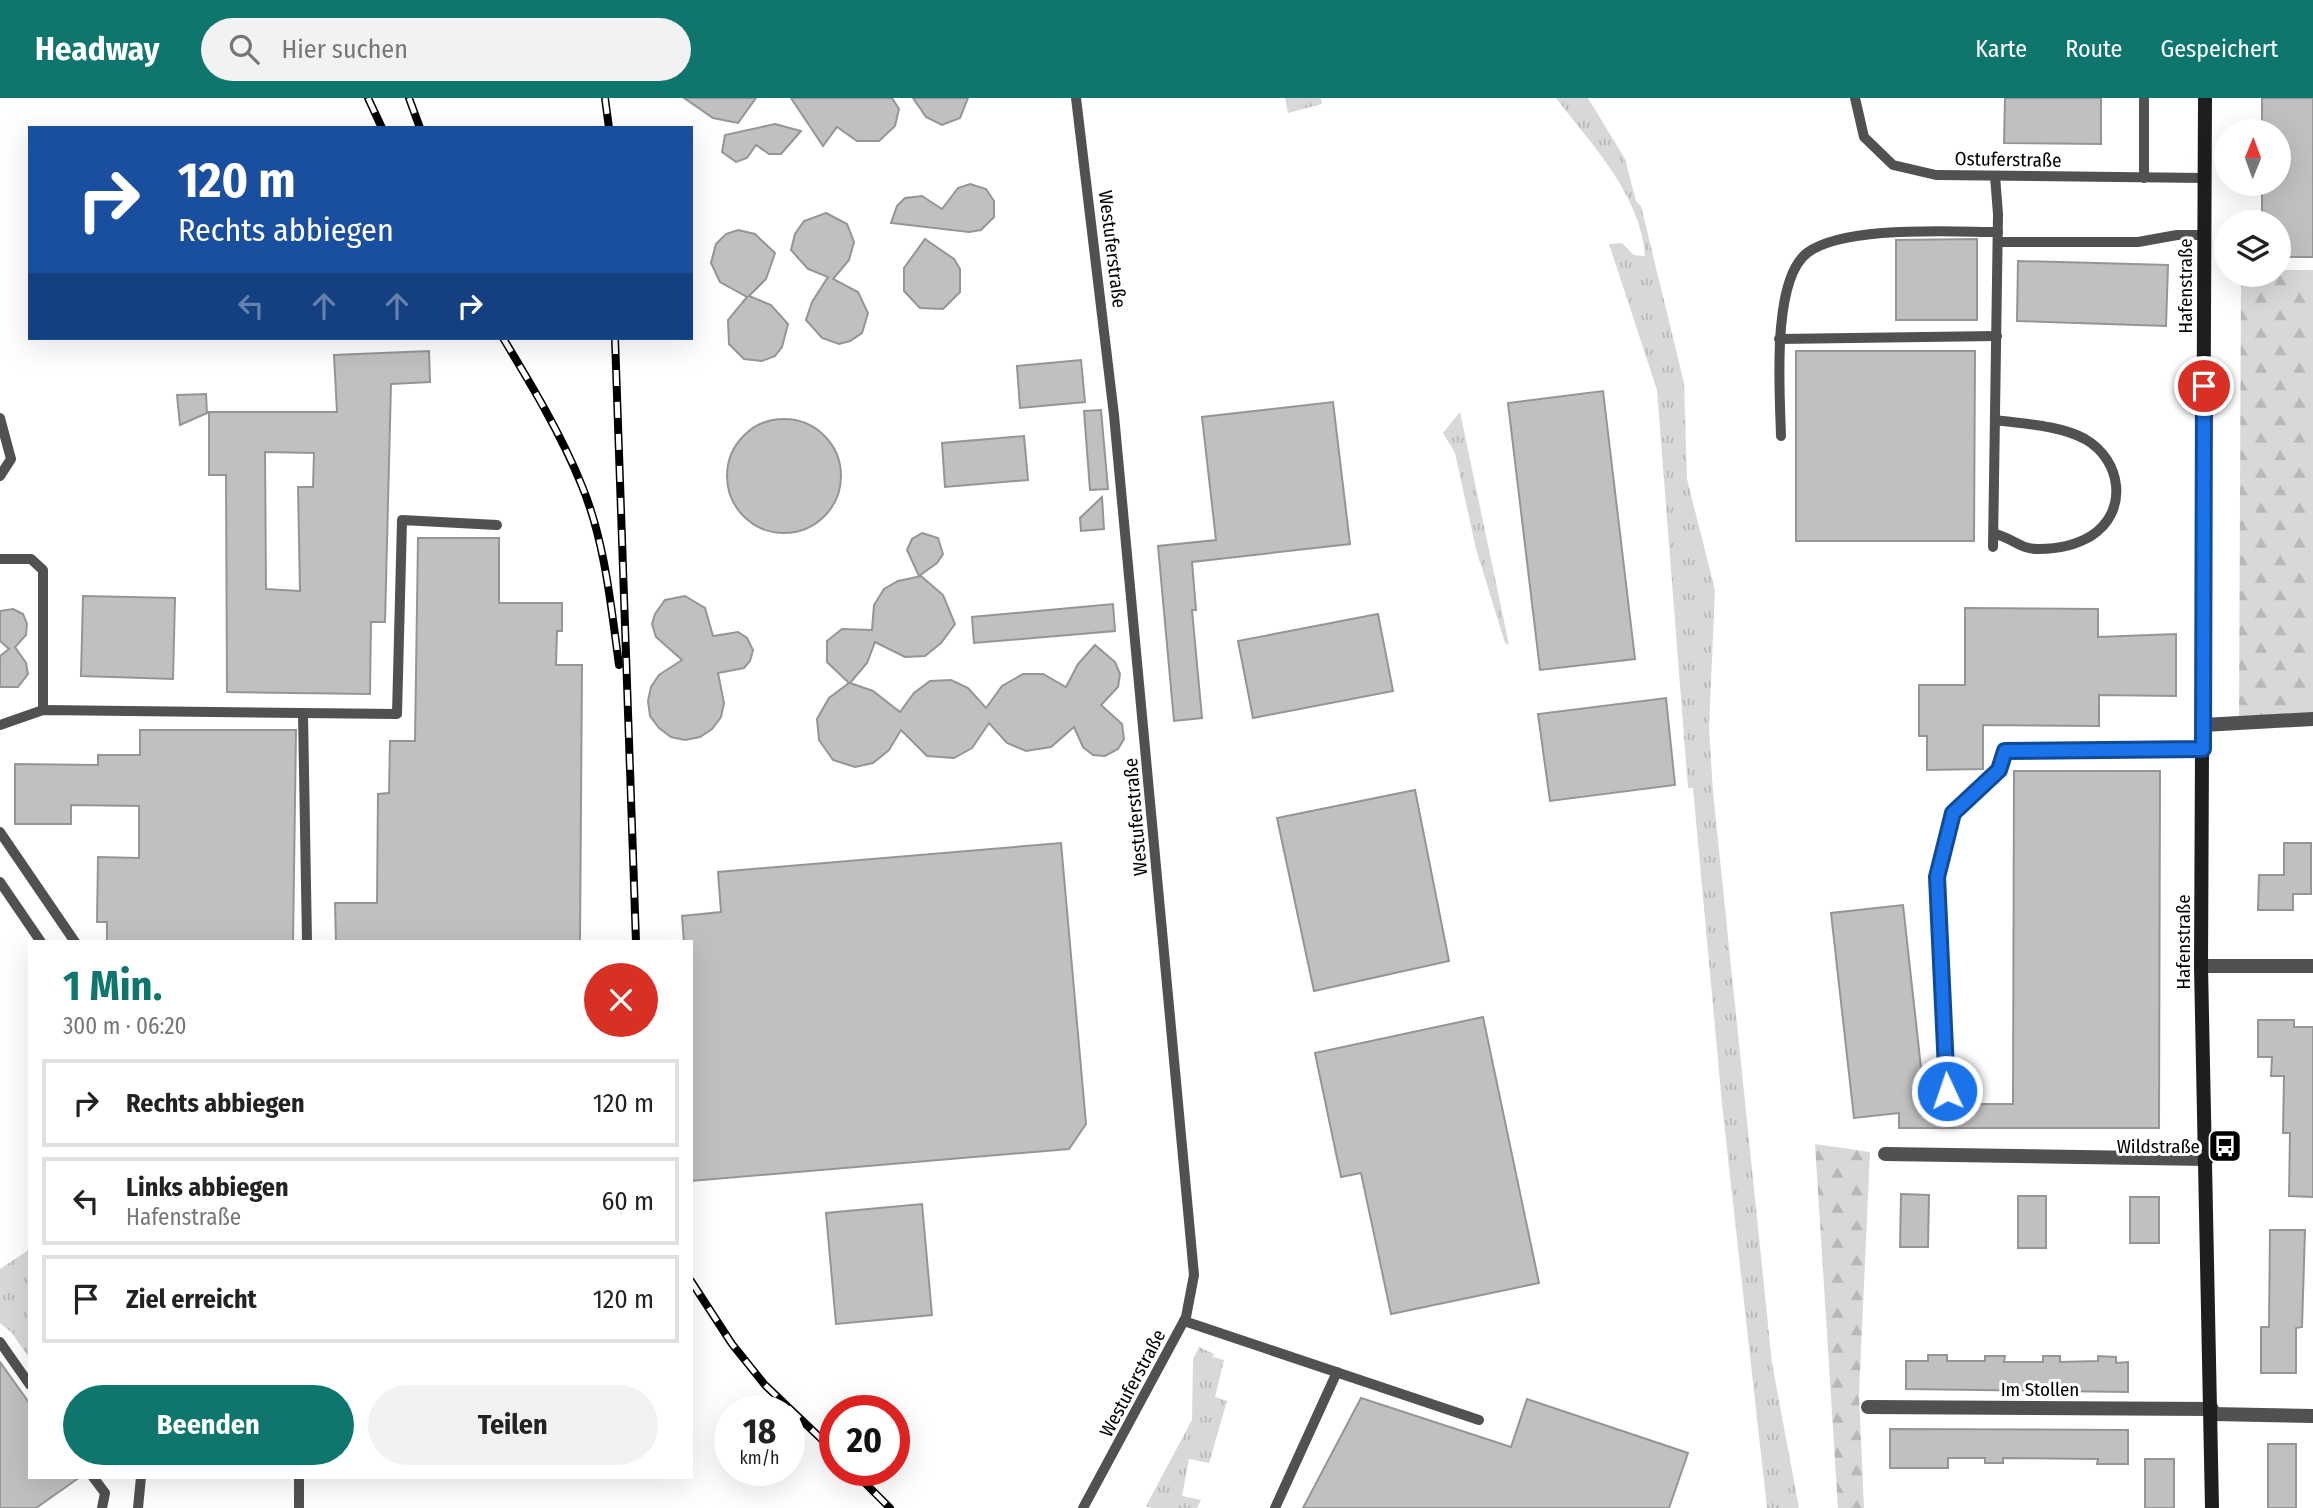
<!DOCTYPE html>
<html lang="de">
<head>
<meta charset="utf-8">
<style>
  :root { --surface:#fff; --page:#f2f2f2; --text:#222; --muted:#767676; --line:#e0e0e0; --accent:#0f766e }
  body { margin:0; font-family:"Fira Sans Condensed",sans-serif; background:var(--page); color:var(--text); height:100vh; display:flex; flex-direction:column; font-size:26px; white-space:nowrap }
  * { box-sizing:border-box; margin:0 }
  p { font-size:23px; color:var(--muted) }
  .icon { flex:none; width:38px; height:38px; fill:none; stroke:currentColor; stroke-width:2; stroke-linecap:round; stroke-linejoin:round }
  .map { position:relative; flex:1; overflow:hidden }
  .drawer { position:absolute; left:28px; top:842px; width:665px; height:539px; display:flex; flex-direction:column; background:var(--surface); border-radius:0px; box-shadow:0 7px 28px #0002 }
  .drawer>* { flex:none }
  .banner { position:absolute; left:28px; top:28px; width:665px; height:214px; border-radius:0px; box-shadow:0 7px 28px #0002; background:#1a4fa0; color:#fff; overflow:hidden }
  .needle { width:46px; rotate:1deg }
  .controls { position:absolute; left:2214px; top:21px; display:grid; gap:14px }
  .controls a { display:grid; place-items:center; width:77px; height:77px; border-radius:50%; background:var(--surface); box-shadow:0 7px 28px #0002; font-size:35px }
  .speed { position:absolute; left:714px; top:1297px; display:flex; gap:14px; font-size:35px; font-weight:700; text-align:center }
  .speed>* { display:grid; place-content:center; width:91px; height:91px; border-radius:50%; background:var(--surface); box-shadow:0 7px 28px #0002; line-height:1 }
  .speed small { font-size:18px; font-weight:400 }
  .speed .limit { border:10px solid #d22; background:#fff; color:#111 }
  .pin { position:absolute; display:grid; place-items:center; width:60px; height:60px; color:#fff; margin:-30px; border:4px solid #fff; border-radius:50%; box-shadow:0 2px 7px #0007 }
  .me { position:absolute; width:77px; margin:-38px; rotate:357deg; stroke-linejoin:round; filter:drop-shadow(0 0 5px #0008) }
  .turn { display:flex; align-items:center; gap:24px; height:147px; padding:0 35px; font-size:32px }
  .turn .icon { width:91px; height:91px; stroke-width:2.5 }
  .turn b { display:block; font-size:49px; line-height:60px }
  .lanes { display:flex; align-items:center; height:66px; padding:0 35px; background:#0003; justify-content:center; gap:35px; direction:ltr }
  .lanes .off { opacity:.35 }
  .round { display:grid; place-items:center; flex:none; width:74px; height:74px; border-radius:37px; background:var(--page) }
  .headline { display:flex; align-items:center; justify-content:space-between; height:119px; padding:0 35px }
  h1 { font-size:42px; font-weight:700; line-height:52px; color:var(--accent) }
  .cta { display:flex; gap:14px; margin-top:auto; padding:14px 35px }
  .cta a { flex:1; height:80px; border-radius:42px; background:var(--accent); color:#fff; font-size:28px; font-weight:700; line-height:80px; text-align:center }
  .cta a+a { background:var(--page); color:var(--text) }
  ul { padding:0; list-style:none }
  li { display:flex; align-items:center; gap:21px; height:88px; margin:0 14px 10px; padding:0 21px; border:4px solid var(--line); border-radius:0px }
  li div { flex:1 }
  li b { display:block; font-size:26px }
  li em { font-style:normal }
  header { display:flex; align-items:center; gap:42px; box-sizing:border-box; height:98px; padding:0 35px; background:var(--accent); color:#fff }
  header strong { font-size:33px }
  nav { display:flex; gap:38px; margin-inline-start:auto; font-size:24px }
  .search { width:490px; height:63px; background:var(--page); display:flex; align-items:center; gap:18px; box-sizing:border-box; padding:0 24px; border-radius:38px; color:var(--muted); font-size:26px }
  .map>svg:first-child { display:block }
  .grass { fill:url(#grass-tufts) }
  .forest { fill:url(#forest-firs) }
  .building { fill:#c0c0c0; stroke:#959595; stroke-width:2; fill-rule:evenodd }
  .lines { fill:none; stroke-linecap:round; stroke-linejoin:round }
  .lane { stroke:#515151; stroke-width:10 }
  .street { stroke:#515151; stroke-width:14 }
  .secondary { stroke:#1e1e1e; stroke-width:14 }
  .rail-casing { stroke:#000; stroke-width:8 }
  .rail { stroke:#fff; stroke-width:5; stroke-dasharray:16; stroke-linecap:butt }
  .route-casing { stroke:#114b97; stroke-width:18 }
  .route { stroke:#1a73e8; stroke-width:12 }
  .labels { text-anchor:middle; stroke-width:6; stroke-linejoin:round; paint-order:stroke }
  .street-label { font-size:19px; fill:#000; stroke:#fff }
  .poi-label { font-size:19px; fill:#000; stroke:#fff; text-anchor:end }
</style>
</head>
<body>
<header>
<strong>Headway</strong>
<div class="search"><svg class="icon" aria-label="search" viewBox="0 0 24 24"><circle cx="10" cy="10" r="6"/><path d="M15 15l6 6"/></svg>Hier suchen</div>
<nav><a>Karte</a><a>Route</a><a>Gespeichert</a></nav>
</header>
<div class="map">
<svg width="2313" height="1410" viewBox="0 0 2313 1410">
  <defs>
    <pattern id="grass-tufts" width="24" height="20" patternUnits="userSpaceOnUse" patternTransform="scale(1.75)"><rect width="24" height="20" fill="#d8d8d8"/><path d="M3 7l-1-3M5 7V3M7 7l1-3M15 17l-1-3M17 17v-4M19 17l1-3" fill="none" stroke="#b8b8b8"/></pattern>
    <pattern id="forest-firs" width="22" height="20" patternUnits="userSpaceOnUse" patternTransform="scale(1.75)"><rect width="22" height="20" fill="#d8d8d8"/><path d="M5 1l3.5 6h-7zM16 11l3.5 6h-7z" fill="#b8b8b8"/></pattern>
  </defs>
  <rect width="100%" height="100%" fill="#fff"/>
  <g class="grass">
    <polygon points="1285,0 1321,0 1322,6 1288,15"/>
    <path d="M1556,0H1588L1625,61L1636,103L1641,108L1684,285L1687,381L1715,492L1709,630L1713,694L1772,1265L1799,1410H1767L1722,1006L1693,690H1688L1657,292L1609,146L1622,145L1634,157L1645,158C1641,97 1591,46 1556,0Z"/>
    <polygon points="1460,314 1509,547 1505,545 1476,451 1455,355 1443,335"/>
    <polygon points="30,1151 30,1261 12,1235 0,1225 0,1171"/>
    <polygon points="1199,1249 1214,1256 1213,1259 1224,1262 1215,1299 1227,1303 1209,1365 1189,1361 1182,1398 1201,1402 1197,1410 1151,1410 1146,1408 1192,1322 1193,1261"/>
  </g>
  <g class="forest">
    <polygon points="2279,172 2313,172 2313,619 2239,621 2241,177 2278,177"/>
    <polygon points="1815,1046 1870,1054 1859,1297 1864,1410 1838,1410"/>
  </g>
  <g class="building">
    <polygon points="684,0 756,0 738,25 713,20"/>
    <polygon points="791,0 892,0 899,11 895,28 879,43 857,43 837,29 823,48"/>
    <polygon points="913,0 968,0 960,20 942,27 926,19"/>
    <polygon points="2005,0 2101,0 2101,46 2004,45"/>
    <polygon points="2262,0 2313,0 2313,159 2278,159 2278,124 2262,124 2262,86 2278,86 2278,33 2262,33"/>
    <polygon points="775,26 801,33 781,56 769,56 756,47 747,60 736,64 722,54 725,37"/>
    <polygon points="970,86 986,91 994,103 994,119 981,132 969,134 891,125 897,108 905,100 922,98 942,111 958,90"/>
    <polygon points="826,115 847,126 854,144 849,162 833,181 858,194 868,215 862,235 850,243 839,246 822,240 806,222 812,204 828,179 808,171 791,152 795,136 804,123"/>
    <polygon points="738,132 755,136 775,155 766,181 749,198 771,207 788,226 782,249 775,258 762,263 744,261 729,246 728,222 747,199 720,184 711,165 716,146 726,136"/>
    <polygon points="925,141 954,161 960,171 960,194 943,211 920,210 904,193 904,170"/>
    <polygon points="1977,141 1977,222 1896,222 1896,142"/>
    <polygon points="2018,163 2168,167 2166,228 2017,223"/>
    <path d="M429,253L430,284L391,286L385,524H371L370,596L227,594L226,377H209V314H337L334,257ZM265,354L314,355L313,389H298L300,493L266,491Z"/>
    <polygon points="1796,253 1975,253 1974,443 1796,443"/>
    <polygon points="1081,262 1085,304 1020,310 1017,268"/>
    <polygon points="1603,293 1635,561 1540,572 1508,305"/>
    <polygon points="206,296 207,315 180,327 177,297"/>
    <polygon points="1333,304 1350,446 1192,464 1196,512 1192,512 1202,620 1174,623 1158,448 1216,442 1202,319"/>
    <polygon points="1101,312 1108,391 1090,392 1084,313"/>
    <circle cx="784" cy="378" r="57"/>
    <polygon points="1024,338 1028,382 945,389 942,345"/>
    <polygon points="1102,399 1104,431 1081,433 1080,420"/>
    <polygon points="922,435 938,440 943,456 937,465 919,478 907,452 912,441"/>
    <polygon points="418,440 499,440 499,505 562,505 562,533 557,533 556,567 582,567 580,844 336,844 335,805 377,805 378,696 389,695 390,643 415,643"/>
    <polygon points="921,478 943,497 955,526 941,545 925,558 905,559 875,544 867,565 850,585 873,593 900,614 914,595 930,583 951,582 968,590 986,610 1002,588 1023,576 1043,576 1066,589 1078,566 1095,547 1115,564 1120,576 1118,589 1101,607 1122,626 1124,641 1118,651 1105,658 1093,657 1083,649 1074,629 1051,649 1026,653 1007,645 989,625 972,650 954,660 927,658 901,632 889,652 873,665 855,669 833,662 819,642 817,621 829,600 849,585 827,564 827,543 842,531 872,532 874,507 884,491 898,483"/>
    <polygon points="83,498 175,500 173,581 81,578"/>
    <polygon points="685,498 705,510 713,538 738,534 747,540 753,552 750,563 744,570 718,575 724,605 721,619 712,631 700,639 685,642 671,639 659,630 650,618 648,603 651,589 659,577 682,562 656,539 652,526 655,516 665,502"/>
    <polygon points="1113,506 1115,533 974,545 972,519"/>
    <polygon points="1965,510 2098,511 2098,539 2176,536 2176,598 2099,597 2099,628 1983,627 1983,671 1927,672 1927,638 1919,638 1919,587 1965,587"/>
    <polygon points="13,511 23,516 27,526 26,537 15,549 26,565 28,576 18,589 0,589 0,558 9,551 0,543 0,513"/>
    <polygon points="1378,516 1393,593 1253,620 1238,543"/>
    <polygon points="1666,600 1675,687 1550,703 1538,616"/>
    <polygon points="140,632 296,632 293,844 107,844 107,824 97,824 98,759 139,760 139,708 71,707 71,726 15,726 15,666 98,667 98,657 140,657"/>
    <polygon points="2014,673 2160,673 2159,1030 1899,1030 1899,1015 1854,1020 1831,815 1903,807 1925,1006 2013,1006"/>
    <polygon points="1415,692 1449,863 1314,893 1277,720"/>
    <polygon points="1061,745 1086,1026 1069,1051 691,1083 691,844 684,844 682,818 721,814 718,774"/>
    <polygon points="2284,745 2311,745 2311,796 2293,796 2293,812 2258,812 2259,777 2284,777"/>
    <polygon points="1483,919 1539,1185 1391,1216 1361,1075 1341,1079 1315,955"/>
    <polygon points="2258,922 2294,922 2294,929 2313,929 2313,1099 2289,1098 2290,1035 2283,1035 2284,978 2271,978 2272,959 2258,959"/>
    <polygon points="1901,1096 1929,1097 1928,1149 1900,1149"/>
    <rect x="2018" y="1098" width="28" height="52"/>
    <rect x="2130" y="1099" width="29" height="46"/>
    <polygon points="922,1106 932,1217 836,1226 826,1115"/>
    <polygon points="2270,1132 2305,1132 2302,1229 2296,1230 2296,1275 2261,1275 2261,1229 2269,1229"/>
    <polygon points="1928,1257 1947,1257 1947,1263 1985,1263 1985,1258 2005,1258 2004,1264 2043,1264 2043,1258 2060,1258 2060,1264 2098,1263 2098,1258 2116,1259 2116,1265 2128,1264 2128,1294 1906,1291 1906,1263 1928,1263"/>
    <polygon points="0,1264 30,1306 30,1379 80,1379 36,1410 0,1410"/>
    <polygon points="1361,1300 1511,1349 1527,1301 1688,1355 1669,1410 1303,1410"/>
    <polygon points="1890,1331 2128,1332 2128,1366 2097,1366 2098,1361 2003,1360 2003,1365 1985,1365 1985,1360 1948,1360 1948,1370 1890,1370"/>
    <rect x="2268" y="1346" width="28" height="64"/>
    <rect x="2145" y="1361" width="29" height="49"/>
  </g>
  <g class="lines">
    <g class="lane">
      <polyline points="1076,0 1114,317 1194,1177 1186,1219 1083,1410"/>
      <polyline points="1855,0 1864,39 1893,67 1936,77 2204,80"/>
      <polyline points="2144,0 2144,80"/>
      <polyline points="1998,144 2138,144 2177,137 2204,137"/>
      <polyline points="1779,241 1997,238"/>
      <polyline points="0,320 11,361 0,378"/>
      <path d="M1781,338C1780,296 1771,183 1807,155C1844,127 1951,134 1998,134"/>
      <path d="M1994,436C2010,438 2020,452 2039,451C2056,451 2076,447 2091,438C2129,414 2122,362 2085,341C2059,327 2024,326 1995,322"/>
      <polyline points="1993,449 1998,116 1995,78"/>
      <polyline points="0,461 31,461 43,472 43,612"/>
      <polyline points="303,615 307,844"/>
      <polyline points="0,627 43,612 397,616 402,422 497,427"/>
      <polyline points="0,734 75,844"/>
      <polyline points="0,784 41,844"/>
      <polyline points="1947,993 1937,779 1953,715 1999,672 2005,653 2203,651"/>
      <polyline points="1184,1223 1479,1322"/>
      <polyline points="0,1244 30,1287"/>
      <polyline points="93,1379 105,1395 102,1410"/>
      <polyline points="138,1410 141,1379"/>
      <polyline points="299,1410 299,1379"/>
      <polyline points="1275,1410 1337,1274"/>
    </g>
    <g class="street">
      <polyline points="2203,627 2313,621"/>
      <polyline points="2201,868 2313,868"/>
      <polyline points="1885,1056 2207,1061"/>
      <polyline points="1868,1309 2212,1311"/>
      <polyline points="2212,1316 2313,1318"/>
    </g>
    <polyline class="secondary" points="2205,0 2201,868 2212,1410"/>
    <defs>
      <g id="rail">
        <polyline points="368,0 382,30"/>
        <polyline points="409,0 420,30"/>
        <polyline points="605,0 609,30"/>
        <path d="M503,240C532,288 561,336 582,388C605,444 611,508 619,567"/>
        <polyline points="615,240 636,844"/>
        <polyline points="691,1183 732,1246 765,1287 835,1354"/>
        <polyline points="852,1372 890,1410"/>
      </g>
    </defs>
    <use href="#rail" class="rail-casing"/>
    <use href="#rail" class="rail"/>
  </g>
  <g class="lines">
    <defs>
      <polyline id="route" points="1947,993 1937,779 1953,715 1999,672 2005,653 2203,651 2204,288"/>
    </defs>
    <use href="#route" class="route-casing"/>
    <use href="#route" class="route"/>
  </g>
  <defs>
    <symbol id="bus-square" viewBox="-11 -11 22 22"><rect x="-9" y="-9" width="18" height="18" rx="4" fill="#000" stroke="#fff"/><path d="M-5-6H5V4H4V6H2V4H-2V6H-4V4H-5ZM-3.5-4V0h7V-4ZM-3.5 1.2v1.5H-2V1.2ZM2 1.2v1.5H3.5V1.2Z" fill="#fff"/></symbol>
  </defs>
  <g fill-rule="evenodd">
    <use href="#bus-square" x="2206" y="1029" width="38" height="38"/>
  </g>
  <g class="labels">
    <g class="street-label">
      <text transform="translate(2008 61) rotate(1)" y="7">Ostuferstraße</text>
      <text transform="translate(1113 151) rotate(83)" y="7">Westuferstraße</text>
      <text transform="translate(2185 188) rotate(-90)" y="7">Hafenstraße</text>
      <text transform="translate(1135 719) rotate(-95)" y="7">Westuferstraße</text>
      <text transform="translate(2183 844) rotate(-90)" y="7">Hafenstraße</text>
      <text transform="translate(1132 1285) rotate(-62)" y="7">Westuferstraße</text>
      <text x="2040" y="1298">Im Stollen</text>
    </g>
    <g class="poi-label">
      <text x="2200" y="1055">Wildstraße</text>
    </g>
  </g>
</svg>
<div class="controls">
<a><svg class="needle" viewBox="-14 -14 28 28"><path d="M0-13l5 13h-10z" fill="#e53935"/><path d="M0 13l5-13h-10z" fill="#767676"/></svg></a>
<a><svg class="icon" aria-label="layers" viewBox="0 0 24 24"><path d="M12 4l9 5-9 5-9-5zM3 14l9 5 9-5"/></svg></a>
</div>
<div class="speed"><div>18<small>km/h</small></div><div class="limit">20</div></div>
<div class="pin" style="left:2204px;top:288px;background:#d93025"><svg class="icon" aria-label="arrive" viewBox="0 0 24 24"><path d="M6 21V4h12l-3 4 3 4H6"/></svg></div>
<svg class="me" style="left:1947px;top:993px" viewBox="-20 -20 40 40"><circle r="17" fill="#1a73e8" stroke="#fff" stroke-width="3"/><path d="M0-11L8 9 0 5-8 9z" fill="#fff"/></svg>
<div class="banner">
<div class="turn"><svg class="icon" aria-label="right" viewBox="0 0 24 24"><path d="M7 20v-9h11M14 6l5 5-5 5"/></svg><div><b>120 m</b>Rechts abbiegen</div></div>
<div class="lanes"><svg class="icon off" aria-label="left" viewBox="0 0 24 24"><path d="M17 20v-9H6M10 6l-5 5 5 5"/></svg><svg class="icon off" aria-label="ahead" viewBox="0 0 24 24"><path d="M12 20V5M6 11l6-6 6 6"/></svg><svg class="icon off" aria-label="ahead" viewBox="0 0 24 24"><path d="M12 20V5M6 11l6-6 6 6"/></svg><svg class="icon" aria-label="right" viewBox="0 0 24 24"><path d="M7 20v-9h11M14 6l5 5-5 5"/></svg></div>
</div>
<section class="drawer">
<div class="headline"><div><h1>1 Min.</h1><p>300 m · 06:20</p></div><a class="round" style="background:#d93025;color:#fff"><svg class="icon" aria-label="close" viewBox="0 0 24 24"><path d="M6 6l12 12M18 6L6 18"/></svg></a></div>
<ul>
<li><svg class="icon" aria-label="right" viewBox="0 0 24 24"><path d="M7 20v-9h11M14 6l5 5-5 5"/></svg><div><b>Rechts abbiegen</b></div><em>120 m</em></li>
<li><svg class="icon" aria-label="left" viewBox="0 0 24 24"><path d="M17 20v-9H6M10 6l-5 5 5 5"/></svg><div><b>Links abbiegen</b><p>Hafenstraße</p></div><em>60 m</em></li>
<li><svg class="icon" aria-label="arrive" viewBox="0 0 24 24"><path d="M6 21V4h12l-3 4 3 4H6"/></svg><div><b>Ziel erreicht</b></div><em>120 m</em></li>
</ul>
<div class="cta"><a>Beenden</a><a>Teilen</a></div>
</section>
</div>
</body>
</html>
